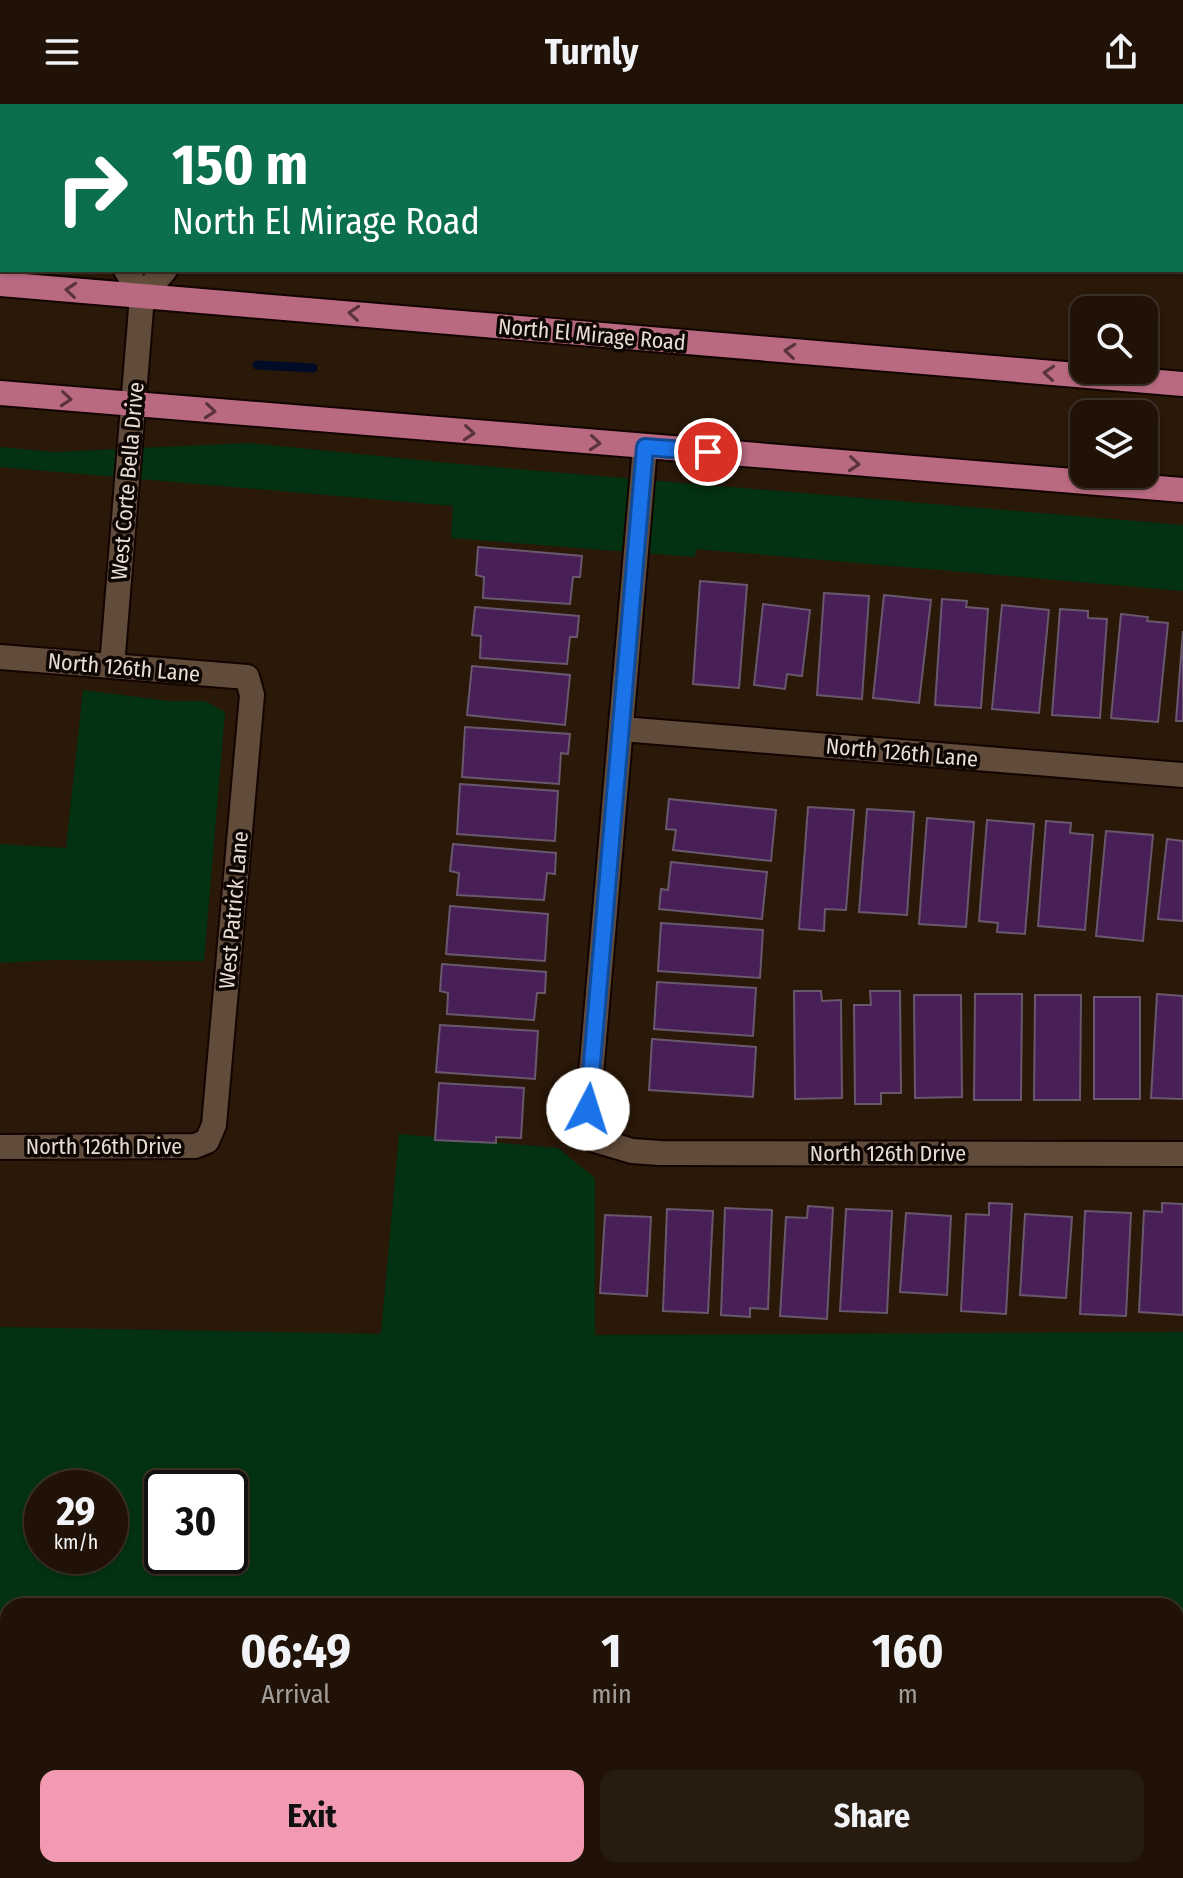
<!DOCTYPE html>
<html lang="en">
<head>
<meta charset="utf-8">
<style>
  :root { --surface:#201206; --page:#281b10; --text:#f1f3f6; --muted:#a29e9b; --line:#3d3228; --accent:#f19ab1 }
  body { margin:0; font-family:"Fira Sans Condensed",sans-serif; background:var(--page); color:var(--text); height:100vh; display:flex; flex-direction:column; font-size:30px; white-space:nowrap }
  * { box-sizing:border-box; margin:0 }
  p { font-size:26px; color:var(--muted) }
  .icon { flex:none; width:44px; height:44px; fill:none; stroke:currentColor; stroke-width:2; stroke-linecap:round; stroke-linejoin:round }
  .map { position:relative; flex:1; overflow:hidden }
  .drawer { position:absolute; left:0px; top:1494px; width:1184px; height:280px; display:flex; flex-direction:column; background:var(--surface); border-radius:24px 24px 0 0; box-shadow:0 2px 6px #0004,0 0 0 2px var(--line) }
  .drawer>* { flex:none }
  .top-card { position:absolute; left:0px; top:0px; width:1184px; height:168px; box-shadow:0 2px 6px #0004,0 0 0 2px var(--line); background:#0b6e4f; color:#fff; overflow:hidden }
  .controls { position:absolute; left:1070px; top:192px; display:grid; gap:16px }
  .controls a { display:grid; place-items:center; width:88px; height:88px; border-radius:16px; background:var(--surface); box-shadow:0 2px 6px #0004,0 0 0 2px var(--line); font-size:40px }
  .speed { position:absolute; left:24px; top:1366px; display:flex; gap:16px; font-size:40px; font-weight:700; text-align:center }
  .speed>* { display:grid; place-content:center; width:104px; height:104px; border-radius:50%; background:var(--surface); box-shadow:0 2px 6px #0004,0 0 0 2px var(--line); line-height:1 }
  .speed small { font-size:20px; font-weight:400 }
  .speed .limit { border:4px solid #111; border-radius:12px; background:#fff; color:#111 }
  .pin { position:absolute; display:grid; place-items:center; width:68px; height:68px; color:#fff; margin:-34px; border:4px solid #fff; border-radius:50%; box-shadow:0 2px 8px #0007 }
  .me { position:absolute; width:88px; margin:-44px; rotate:5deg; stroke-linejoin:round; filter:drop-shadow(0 0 6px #0008) }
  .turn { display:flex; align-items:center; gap:28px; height:168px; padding:0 40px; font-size:36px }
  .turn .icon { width:104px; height:104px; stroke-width:2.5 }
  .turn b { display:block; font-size:56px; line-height:68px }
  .eta { display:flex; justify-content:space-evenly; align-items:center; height:136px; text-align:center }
  .eta b { font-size:48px; font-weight:700; line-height:56px }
  .cta { display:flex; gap:16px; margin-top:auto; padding:16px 40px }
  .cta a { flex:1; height:92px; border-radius:16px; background:var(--accent); color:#111; font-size:32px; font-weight:700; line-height:92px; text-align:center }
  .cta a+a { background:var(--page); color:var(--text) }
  header { display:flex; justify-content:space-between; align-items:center; height:104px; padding:0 40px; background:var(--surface); font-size:36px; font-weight:700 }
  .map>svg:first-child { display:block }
  .green { fill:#023211; fill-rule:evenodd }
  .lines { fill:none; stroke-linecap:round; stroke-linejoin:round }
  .stream { stroke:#000c27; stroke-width:9 }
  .building { fill:#481f56; stroke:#68586e; stroke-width:2 }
  .minor-casing { stroke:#120400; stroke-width:28 }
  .major-casing { stroke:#120400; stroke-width:28 }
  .minor { stroke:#614b3a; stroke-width:24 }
  .major { stroke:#b96a81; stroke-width:24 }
  .oneway { stroke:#5a333b }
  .route-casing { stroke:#114b97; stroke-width:20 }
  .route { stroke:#1a73e8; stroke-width:14 }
  .labels { text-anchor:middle; stroke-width:7; stroke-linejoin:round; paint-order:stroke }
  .street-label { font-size:22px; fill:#e9dcd2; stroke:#0d0602 }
</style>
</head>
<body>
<header><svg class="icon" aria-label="menu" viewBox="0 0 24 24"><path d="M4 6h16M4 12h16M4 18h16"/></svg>Turnly<svg class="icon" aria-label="share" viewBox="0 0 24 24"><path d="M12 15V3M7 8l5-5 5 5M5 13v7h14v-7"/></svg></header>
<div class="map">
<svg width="1183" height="1774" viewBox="0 0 1183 1774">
  <rect width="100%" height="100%" fill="#2a1808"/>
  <g class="green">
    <polygon points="249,339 459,360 1183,421 1183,487 696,445 695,453 451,434 453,402 0,363 0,343 55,348"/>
    <polygon points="83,586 169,597 205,597 225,608 204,857 54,856 0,859 0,740 66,744"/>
    <path d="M399,1030L558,1044L595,1074V1231L1183,1228V1774H0V1223L381,1230ZM42,1384H110V1452H42ZM162,1384H230V1452H162ZM8,1502H1176V1766H8Z"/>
  </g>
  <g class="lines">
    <polyline class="stream" points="257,261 313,264"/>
  </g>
  <g class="building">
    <polygon points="659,0 731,0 659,2"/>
    <polygon points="1096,0 1183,0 1183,19 1182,2 1096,2"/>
    <polygon points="478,443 582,452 580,473 573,473 570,500 483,494 484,473 476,471"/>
    <polygon points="700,477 747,481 739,584 693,580"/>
    <polygon points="824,489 869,492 862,595 817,591"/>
    <polygon points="884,491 931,496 919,599 873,594"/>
    <polygon points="942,495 967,497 966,503 988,505 981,604 935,601"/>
    <polygon points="763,500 810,506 802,572 787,570 785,585 754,581"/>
    <polygon points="1002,501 1049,506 1039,609 992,605"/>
    <polygon points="475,503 579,512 577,533 570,533 567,560 480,554 481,532 472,531"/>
    <polygon points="1060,505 1088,507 1088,514 1107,515 1100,614 1052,611"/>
    <polygon points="1121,510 1148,513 1147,517 1168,519 1158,618 1111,614"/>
    <polygon points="1183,527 1183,617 1176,617"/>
    <polygon points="472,562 570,571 565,621 467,611"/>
    <polygon points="465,623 570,630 568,650 561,649 559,680 462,673"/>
    <polygon points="460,680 558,687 555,737 457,730"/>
    <polygon points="669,695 776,706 771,757 673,746 676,726 666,725"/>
    <polygon points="808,703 854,706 846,806 825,805 824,827 799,825"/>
    <polygon points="867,705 914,708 907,811 859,808"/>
    <polygon points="927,714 974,718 966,823 919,820"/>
    <polygon points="987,716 1034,720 1025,830 997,828 998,819 979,817"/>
    <polygon points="1046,717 1071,719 1070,729 1093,731 1085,826 1038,822"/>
    <polygon points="1106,727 1153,731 1143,837 1096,832"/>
    <polygon points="1167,735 1183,737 1183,817 1158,815"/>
    <polygon points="453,740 556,749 555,770 547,769 544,796 457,791 459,769 450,767"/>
    <polygon points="671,758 767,768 762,815 659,805 661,785 668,786"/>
    <polygon points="450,802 548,810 545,857 446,850"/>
    <polygon points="661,819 763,826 760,874 658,867"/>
    <polygon points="442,860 546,868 545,889 537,889 534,916 447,910 448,889 440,887"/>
    <polygon points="657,878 756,884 753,932 654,925"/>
    <polygon points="794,887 821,887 822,897 841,896 842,994 795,995"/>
    <polygon points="870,887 900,887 901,989 881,989 881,1000 855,1000 854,901 871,901"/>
    <polygon points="975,890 1022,890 1021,996 974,996"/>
    <polygon points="1157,890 1183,892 1183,995 1151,994"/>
    <polygon points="914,891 961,891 962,993 915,994"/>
    <polygon points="1035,891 1081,891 1080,996 1034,996"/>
    <rect x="1094" y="893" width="46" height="102"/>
    <polygon points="440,921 538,927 535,975 436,968"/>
    <polygon points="652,935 756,943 753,993 649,986"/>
    <polygon points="439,979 524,984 521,1034 496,1033 496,1039 435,1036"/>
    <polygon points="989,1099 1012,1100 1006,1210 961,1207 966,1110 989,1111"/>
    <polygon points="1162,1099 1183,1100 1183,1211 1139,1208 1144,1107 1162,1108"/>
    <polygon points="808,1102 833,1104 827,1215 780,1212 786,1113 807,1114"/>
    <polygon points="725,1104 772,1106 768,1205 750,1204 750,1213 721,1211"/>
    <polygon points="667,1105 713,1107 708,1209 663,1207"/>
    <polygon points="846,1105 892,1107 887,1209 840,1207"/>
    <polygon points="1085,1107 1131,1109 1126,1212 1080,1210"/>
    <polygon points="906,1109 951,1112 947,1191 900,1188"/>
    <polygon points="1025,1110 1072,1113 1066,1194 1020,1191"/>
    <polygon points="605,1111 651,1113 647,1192 600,1189"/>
  </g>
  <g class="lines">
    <defs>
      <g id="minor">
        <polyline points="119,2 119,0"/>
        <polyline points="207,2 207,0"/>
        <polyline points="848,2 850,0"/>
        <polyline points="126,166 142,192"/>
        <polyline points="645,343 588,1005 595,1036 632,1047 660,1049 1183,1050"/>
        <polyline points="0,553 247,573 252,591 214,1021 207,1037 195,1042 0,1043"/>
        <polyline points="112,562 142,192 165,166"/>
        <polyline points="622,625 1183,671"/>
      </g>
      <g id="major">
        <polyline points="0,180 1183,280"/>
        <polyline points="0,289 1183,386"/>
      </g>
    </defs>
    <use href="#minor" class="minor-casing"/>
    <use href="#major" class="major-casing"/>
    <use href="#minor" class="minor"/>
    <use href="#major" class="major"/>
  </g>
  <defs><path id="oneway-chevron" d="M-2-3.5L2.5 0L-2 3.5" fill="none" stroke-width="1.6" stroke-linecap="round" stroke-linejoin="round" transform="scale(2)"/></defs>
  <g class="oneway">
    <use href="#oneway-chevron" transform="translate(71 186) rotate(-175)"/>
    <use href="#oneway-chevron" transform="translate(354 209) rotate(-175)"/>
    <use href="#oneway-chevron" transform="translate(790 247) rotate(-175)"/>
    <use href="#oneway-chevron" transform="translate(1049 269) rotate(-175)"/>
    <use href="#oneway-chevron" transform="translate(66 295) rotate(5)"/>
    <use href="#oneway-chevron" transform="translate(210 307) rotate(5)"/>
    <use href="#oneway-chevron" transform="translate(469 329) rotate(5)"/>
    <use href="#oneway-chevron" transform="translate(595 339) rotate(5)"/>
    <use href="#oneway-chevron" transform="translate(854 360) rotate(5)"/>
  </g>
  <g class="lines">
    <defs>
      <polyline id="route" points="588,1005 645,343 708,348"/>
    </defs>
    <use href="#route" class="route-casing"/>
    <use href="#route" class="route"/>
  </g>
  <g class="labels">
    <g class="street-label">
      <text transform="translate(592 230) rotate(5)" y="8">North El Mirage Road</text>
      <text transform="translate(127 377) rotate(-85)" y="8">West Corte Bella Drive</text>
      <text transform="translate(124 563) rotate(5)" y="8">North 126th Lane</text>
      <text transform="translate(902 648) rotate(5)" y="8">North 126th Lane</text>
      <text transform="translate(233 806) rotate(-85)" y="8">West Patrick Lane</text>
      <text x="104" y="1050">North 126th Drive</text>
      <text x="888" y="1057">North 126th Drive</text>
    </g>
  </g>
</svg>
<div class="controls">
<a><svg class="icon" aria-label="search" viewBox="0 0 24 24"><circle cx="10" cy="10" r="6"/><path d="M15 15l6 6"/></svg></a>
<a><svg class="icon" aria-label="layers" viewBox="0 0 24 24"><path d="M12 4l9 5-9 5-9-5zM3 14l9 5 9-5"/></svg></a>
</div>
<div class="speed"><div>29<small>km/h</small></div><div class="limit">30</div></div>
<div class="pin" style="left:708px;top:348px;background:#d93025"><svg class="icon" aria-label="arrive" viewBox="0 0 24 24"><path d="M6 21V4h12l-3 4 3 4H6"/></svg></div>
<svg class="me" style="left:588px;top:1005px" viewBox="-20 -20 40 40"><circle r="19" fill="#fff"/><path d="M0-13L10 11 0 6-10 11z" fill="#1a73e8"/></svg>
<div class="top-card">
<div class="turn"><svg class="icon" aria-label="right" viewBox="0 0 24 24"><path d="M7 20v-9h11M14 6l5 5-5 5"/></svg><div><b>150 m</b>North El Mirage Road</div></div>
</div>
<section class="drawer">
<div class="eta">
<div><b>06:49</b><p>Arrival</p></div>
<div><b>1</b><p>min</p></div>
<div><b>160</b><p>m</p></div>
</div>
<div class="cta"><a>Exit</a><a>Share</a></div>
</section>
</div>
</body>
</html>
